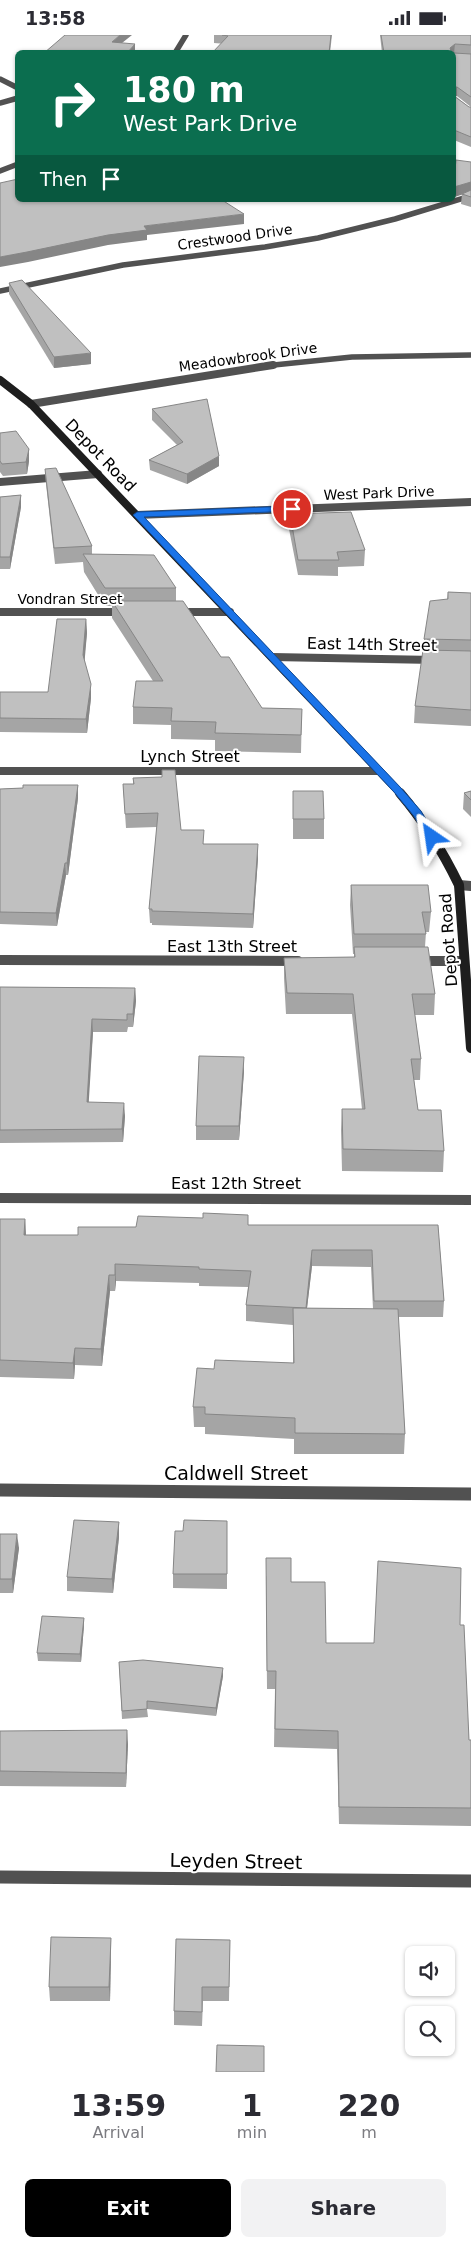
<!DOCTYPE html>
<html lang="en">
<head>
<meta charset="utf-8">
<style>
  :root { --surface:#fff; --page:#f2f2f3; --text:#2b2b33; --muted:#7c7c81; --accent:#000 }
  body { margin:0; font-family:"DejaVu Sans",sans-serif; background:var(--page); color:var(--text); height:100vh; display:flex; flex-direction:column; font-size:19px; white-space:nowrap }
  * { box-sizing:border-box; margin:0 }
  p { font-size:16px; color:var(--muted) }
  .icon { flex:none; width:28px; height:28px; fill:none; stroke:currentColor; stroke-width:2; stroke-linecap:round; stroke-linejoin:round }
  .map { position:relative; height:2037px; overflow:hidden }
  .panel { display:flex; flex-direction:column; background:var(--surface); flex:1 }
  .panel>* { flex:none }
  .top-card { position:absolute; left:15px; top:15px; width:441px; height:152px; border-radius:8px; box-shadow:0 1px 4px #0004; background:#0b6e4f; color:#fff; overflow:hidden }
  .controls { position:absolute; left:405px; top:1911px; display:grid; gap:10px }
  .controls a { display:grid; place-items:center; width:50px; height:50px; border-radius:8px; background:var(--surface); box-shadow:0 1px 4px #0004; font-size:25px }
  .pin { position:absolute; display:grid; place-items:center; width:42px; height:42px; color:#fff; margin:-21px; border:2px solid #fff; border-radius:50%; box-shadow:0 1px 5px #0007 }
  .me { position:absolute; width:55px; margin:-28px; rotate:328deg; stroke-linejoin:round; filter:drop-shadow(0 0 4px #0008) }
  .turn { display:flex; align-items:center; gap:18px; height:105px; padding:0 25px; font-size:22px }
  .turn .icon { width:65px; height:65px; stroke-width:2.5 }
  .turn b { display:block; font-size:35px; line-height:42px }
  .then { display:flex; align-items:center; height:48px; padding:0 25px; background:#0003; gap:10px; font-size:19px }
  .eta { display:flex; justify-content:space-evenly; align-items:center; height:85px; text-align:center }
  .eta b { font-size:30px; font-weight:800; line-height:35px }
  .primary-button { display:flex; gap:10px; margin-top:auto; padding:10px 25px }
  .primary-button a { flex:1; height:58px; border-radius:8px; background:var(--accent); color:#fff; font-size:20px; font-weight:800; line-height:58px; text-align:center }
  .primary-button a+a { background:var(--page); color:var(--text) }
  .status { display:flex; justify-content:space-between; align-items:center; height:35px; padding:0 25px; background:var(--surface); direction:ltr }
  .status svg { height:14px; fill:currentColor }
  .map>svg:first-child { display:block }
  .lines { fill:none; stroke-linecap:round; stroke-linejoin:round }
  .street-far3 { stroke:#515151; stroke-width:5.5 }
  .street-far2 { stroke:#515151; stroke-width:8 }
  .street-far1 { stroke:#515151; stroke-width:10 }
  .street { stroke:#515151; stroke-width:13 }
  .secondary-far1 { stroke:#1e1e1e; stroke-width:8 }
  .secondary { stroke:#1e1e1e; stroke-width:10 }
  .wall { fill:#a5a5a5; fill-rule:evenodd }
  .shaded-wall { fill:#868686 }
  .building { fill:#c0c0c0; stroke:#868686 }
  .route { fill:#1a73e8; stroke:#114b97 }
  .labels { text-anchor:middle; stroke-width:4; stroke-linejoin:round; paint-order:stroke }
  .far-street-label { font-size:14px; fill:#000; stroke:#fff }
  .street-label { font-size:16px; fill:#000; stroke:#fff }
  .near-street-label { font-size:19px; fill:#000; stroke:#fff }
</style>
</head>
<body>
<div class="status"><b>13:58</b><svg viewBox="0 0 49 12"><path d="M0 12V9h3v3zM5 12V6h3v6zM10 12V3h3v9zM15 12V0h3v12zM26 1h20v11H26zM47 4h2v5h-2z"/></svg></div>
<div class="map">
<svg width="471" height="2037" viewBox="0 0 471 2037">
  <rect width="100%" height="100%" fill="#fff"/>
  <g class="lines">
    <g class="street-far3">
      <polyline points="175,18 186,0"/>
      <polyline points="0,44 18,53"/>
      <polyline points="0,68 18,63"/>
      <polyline points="0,136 18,129"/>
      <polyline points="0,256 123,230 265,212 318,203 395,184 471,161"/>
      <polyline points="264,331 352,322 471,320"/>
    </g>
    <g class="street-far2">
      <polyline points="31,369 273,330"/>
      <polyline points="0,447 98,439"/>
      <polyline points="137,480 471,467"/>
      <polyline points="0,577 124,577"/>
      <polyline points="178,577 230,577"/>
      <polyline points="272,622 435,625"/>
      <polyline points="0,736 379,736"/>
    </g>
    <g class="street-far1">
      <polyline points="459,850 471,851"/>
      <polyline points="0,925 298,926"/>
      <polyline points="418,926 464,926"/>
      <polyline points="0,1163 471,1165"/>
    </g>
    <g class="street">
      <polyline points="0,1455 471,1459"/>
      <polyline points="0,1842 471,1846"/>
    </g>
    <polyline class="secondary-far1" points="0,345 31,369 401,759"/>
    <path class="secondary" d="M400,758C424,786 443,817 459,850L471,1013"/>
  </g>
  <g class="wall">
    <polygon points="214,0 332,0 330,18 214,8"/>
    <path d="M380,0H471V112L454,105V18H382ZM455,61H457L471,72H469Z"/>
    <polygon points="471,127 471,172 461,169 462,159 454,162 454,134"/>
    <polygon points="9,248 91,329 54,333 9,259"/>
    <polygon points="152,374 219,431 187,449 150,435 149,425 177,410 152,385"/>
    <polygon points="0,398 29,414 29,426 27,439 3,441 0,437"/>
    <polygon points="45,434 92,511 92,519 176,553 176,566 262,673 302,674 301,718 215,716 215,705 171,704 171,690 133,689 133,672 153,646 112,583 112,571 105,571 84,537 83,527 55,529 46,449"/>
    <polygon points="21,460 21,472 10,534 0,534 0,462"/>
    <polygon points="290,479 365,515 364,531 338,532 338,541 298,540 289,494"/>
    <polygon points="448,557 471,558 471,691 414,688 415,671 424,615 424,604 447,564"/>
    <polygon points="86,584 87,598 84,625 91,663 87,698 0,697 0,657 48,657"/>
    <polygon points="133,743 181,795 204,809 258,823 253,893 152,890 152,888 150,888 149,874 157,792 126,793 123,749 133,749"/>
    <polygon points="78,750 78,763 68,840 66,840 57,891 0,889 0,754 23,753"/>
    <polygon points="293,756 324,784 324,804 293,804"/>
    <polygon points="471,756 471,782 463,774 464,758"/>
    <polygon points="351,850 431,877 429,897 426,897 425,912 435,959 434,980 415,980 421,1024 420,1045 414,1045 418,1075 444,1116 443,1137 342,1136 341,1095 342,1074 362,1074 352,979 286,979 284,943 284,923 354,922 354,919 353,919 350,870"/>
    <polygon points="0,952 135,953 136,966 133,992 128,992 127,997 93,997 88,1067 125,1081 123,1107 0,1108"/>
    <polygon points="244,1036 239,1105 196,1105 196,1091"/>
    <path d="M248,1180V1190H438L444,1266L443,1282H398L405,1399L404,1419H294V1404L205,1399V1392H194L193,1372L214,1334L293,1328V1290L246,1286V1270L248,1252L199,1251V1248L116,1246L115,1256H110L102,1331L75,1330L74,1344L0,1342V1184H25L26,1200H78L203,1183ZM312,1231L371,1232L373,1274L307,1273Z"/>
    <polygon points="227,1486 227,1554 173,1553 173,1539 183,1496"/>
    <polygon points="119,1487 119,1502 113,1558 67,1556 67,1542"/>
    <polygon points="0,1499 19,1513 13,1558 0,1558"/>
    <polygon points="266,1541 291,1547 326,1608 374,1608 460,1590 469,1705 471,1705 471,1791 339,1789 337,1714 274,1712 275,1654 267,1654"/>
    <polygon points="84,1583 84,1590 81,1627 38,1626 37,1618"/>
    <polygon points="119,1627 223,1641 216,1681 147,1674 148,1682 122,1684"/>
    <polygon points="0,1696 128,1709 126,1752 0,1751"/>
    <polygon points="111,1903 111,1917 110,1966 50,1966 49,1952"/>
    <polygon points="230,1905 229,1966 203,1966 202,1991 174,1990 174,1976"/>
  </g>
  <g class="shaded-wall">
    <polygon points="120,0 132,0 112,16 112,7"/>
    <polygon points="135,9 135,18 127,18"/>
    <polygon points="455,9 454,18 454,19 454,18 450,18 450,13"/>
    <polygon points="454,52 457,52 457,61 454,62"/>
    <polygon points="471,147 471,157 454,162 454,152"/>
    <polygon points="244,179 244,189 147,200 147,205 108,210 28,227 0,232 0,222 144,191"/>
    <polygon points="91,318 91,329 54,333 54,322"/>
    <polygon points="29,414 29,426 27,439 26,427"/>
    <polygon points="219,421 219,431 187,449 187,439"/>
    <polygon points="21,460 21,472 10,534 10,522"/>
    <polygon points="86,584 87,598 84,633 83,620"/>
    <polygon points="91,649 91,663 87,698 86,684"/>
    <polygon points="78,750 78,763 68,840 67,828"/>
    <polygon points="258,809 258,823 253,893 253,879"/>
    <polygon points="65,828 66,840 57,891 56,878"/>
    <polygon points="135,953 136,966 133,992 133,979"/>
    <polygon points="92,984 93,997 88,1080 87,1067"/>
    <polygon points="244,1022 244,1036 239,1105 239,1091"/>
    <polygon points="124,1068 125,1081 123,1107 122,1094"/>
    <polygon points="25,1184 26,1201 24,1200"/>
    <polygon points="312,1215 312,1231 305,1290 306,1274"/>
    <polygon points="115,1229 116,1246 115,1256"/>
    <polygon points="109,1240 110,1256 102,1331 101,1314"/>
    <polygon points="75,1313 75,1330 74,1344 73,1328"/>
    <polygon points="119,1487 119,1502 113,1558 112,1544"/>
    <polygon points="17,1499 19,1513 13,1558 12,1544"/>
    <polygon points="84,1583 84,1590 81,1627 80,1619"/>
    <polygon points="223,1633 223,1641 216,1681 216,1673"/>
    <polygon points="127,1695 128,1709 126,1752 126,1738"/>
    <polygon points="111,1903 111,1917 110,1966 109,1952"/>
  </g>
  <g class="building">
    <polygon points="65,0 120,0 112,7 135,9 127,18 44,18"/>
    <polygon points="222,0 331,0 329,18 212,18 228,1"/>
    <polygon points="381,0 471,0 471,10 455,9 450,13 452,18 384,18"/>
    <polygon points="454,18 471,19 471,62 457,52 454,52"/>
    <polygon points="454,61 469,72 471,72 471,102 454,95"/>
    <polygon points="456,125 471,127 471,147 454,152 454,134 455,134"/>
    <polygon points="18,144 18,165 222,165 244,179 144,191 147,195 108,200 27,217 0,222 0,148"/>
    <polygon points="471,155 471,162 462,159"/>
    <polygon points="22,245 91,318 54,322 9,248"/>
    <polygon points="207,364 219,421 187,439 149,425 183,407 152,374"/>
    <polygon points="16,396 29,414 26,427 2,429 0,426 0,398"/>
    <polygon points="56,433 92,511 54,513 45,434"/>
    <polygon points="21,460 10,522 0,522 0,462"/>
    <polygon points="351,477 365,515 337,517 339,525 298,525 290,479"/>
    <polygon points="83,519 154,520 176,553 105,553"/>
    <polygon points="448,557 471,558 471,605 424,604 430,566 448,564"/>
    <polygon points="112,566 183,566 221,622 229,622 262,673 302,674 301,700 215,698 216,687 171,686 172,673 133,672 136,646 163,646"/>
    <polygon points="57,584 86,584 83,620 91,649 86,684 0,683 0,657 48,657"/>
    <polygon points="423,615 471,616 471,675 415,671"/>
    <polygon points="162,735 175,735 181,795 204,795 203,809 258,809 253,879 152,876 152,874 149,874 158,778 125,779 123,749 134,749 133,743 162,742"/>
    <polygon points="23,750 78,750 67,828 65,828 56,878 0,877 0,754 23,753"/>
    <polygon points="293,756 323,756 324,784 293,784"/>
    <polygon points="471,756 471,765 464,758"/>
    <polygon points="351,850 428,850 431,877 422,877 426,899 354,899"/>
    <polygon points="354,912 428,912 435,959 412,959 421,1024 411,1024 418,1075 441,1075 444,1116 343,1114 342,1074 365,1074 353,959 287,958 284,923 355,922"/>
    <polygon points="0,952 135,953 133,979 127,979 127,985 92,984 87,1067 124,1068 122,1094 0,1095"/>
    <polygon points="199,1021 244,1022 239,1091 196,1091"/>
    <polygon points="203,1178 248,1180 248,1190 438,1190 444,1266 374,1266 372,1215 312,1215 306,1273 246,1270 251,1236 199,1234 199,1232 115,1229 115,1240 109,1240 101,1314 75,1313 73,1328 0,1325 0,1184 25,1184 24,1200 78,1200 78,1192 136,1192 138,1181 203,1183"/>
    <polygon points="293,1273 398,1274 405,1399 295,1398 295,1383 205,1379 205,1372 193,1372 197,1333 214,1334 215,1325 294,1328"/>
    <polygon points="74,1485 119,1487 112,1544 67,1542"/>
    <polygon points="184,1485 227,1486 227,1539 173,1539 175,1496 183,1496"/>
    <polygon points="0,1499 17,1499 12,1544 0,1544"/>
    <polygon points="266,1523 291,1523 291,1547 325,1547 326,1608 374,1608 378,1526 461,1533 460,1590 464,1590 469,1705 471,1705 471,1773 339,1772 338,1696 275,1694 276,1636 267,1636"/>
    <polygon points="42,1581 84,1583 80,1619 37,1618"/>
    <polygon points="143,1625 223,1633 216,1673 147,1666 147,1674 122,1676 119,1627"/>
    <polygon points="127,1695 126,1738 0,1736 0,1696"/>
    <polygon points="51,1902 111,1903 109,1952 49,1952"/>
    <polygon points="176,1904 230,1905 229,1952 202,1952 202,1977 174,1976"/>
    <polygon points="217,2010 264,2011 264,2037 216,2037"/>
  </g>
  <polygon class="route" points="292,471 295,472 295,476 144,482 401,753 421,776 437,802 435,804 428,804 413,780 394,757 133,480 137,477"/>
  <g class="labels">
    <g class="far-street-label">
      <text transform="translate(235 202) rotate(-8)" y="5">Crestwood Drive</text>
      <text transform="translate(248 322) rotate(-8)" y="5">Meadowbrook Drive</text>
      <text transform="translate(379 458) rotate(-2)" y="5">West Park Drive</text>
      <text x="70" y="569">Vondran Street</text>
    </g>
    <g class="street-label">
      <text transform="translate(101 420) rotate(46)" y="6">Depot Road</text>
      <text transform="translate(372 609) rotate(1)" y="6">East 14th Street</text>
      <text x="190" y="727">Lynch Street</text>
      <text transform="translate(448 905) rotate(-94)" y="6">Depot Road</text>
      <text x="232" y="917">East 13th Street</text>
      <text x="236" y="1154">East 12th Street</text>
    </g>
    <g class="near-street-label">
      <text x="236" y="1445">Caldwell Street</text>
      <text transform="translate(236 1826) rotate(1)" y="7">Leyden Street</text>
    </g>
  </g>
</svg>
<div class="controls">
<a><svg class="icon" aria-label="sound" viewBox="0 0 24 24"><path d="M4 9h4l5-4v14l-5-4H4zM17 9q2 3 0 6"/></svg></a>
<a><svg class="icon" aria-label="search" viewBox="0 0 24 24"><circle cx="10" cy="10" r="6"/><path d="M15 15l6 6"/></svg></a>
</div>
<div class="pin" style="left:292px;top:474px;background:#d93025"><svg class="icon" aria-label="arrive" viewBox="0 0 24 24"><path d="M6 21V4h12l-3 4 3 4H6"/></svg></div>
<svg class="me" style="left:432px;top:802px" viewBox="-20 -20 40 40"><path d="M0-17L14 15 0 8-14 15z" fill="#1a73e8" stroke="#fff" stroke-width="4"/></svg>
<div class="top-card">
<div class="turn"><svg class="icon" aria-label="right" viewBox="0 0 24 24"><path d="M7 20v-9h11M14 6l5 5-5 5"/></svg><div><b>180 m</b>West Park Drive</div></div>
<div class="then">Then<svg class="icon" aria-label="arrive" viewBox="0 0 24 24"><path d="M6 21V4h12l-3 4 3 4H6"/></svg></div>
</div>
</div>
<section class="panel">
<div class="eta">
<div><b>13:59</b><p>Arrival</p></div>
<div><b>1</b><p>min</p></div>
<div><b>220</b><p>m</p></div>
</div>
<div class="primary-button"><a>Exit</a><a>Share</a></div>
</section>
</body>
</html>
